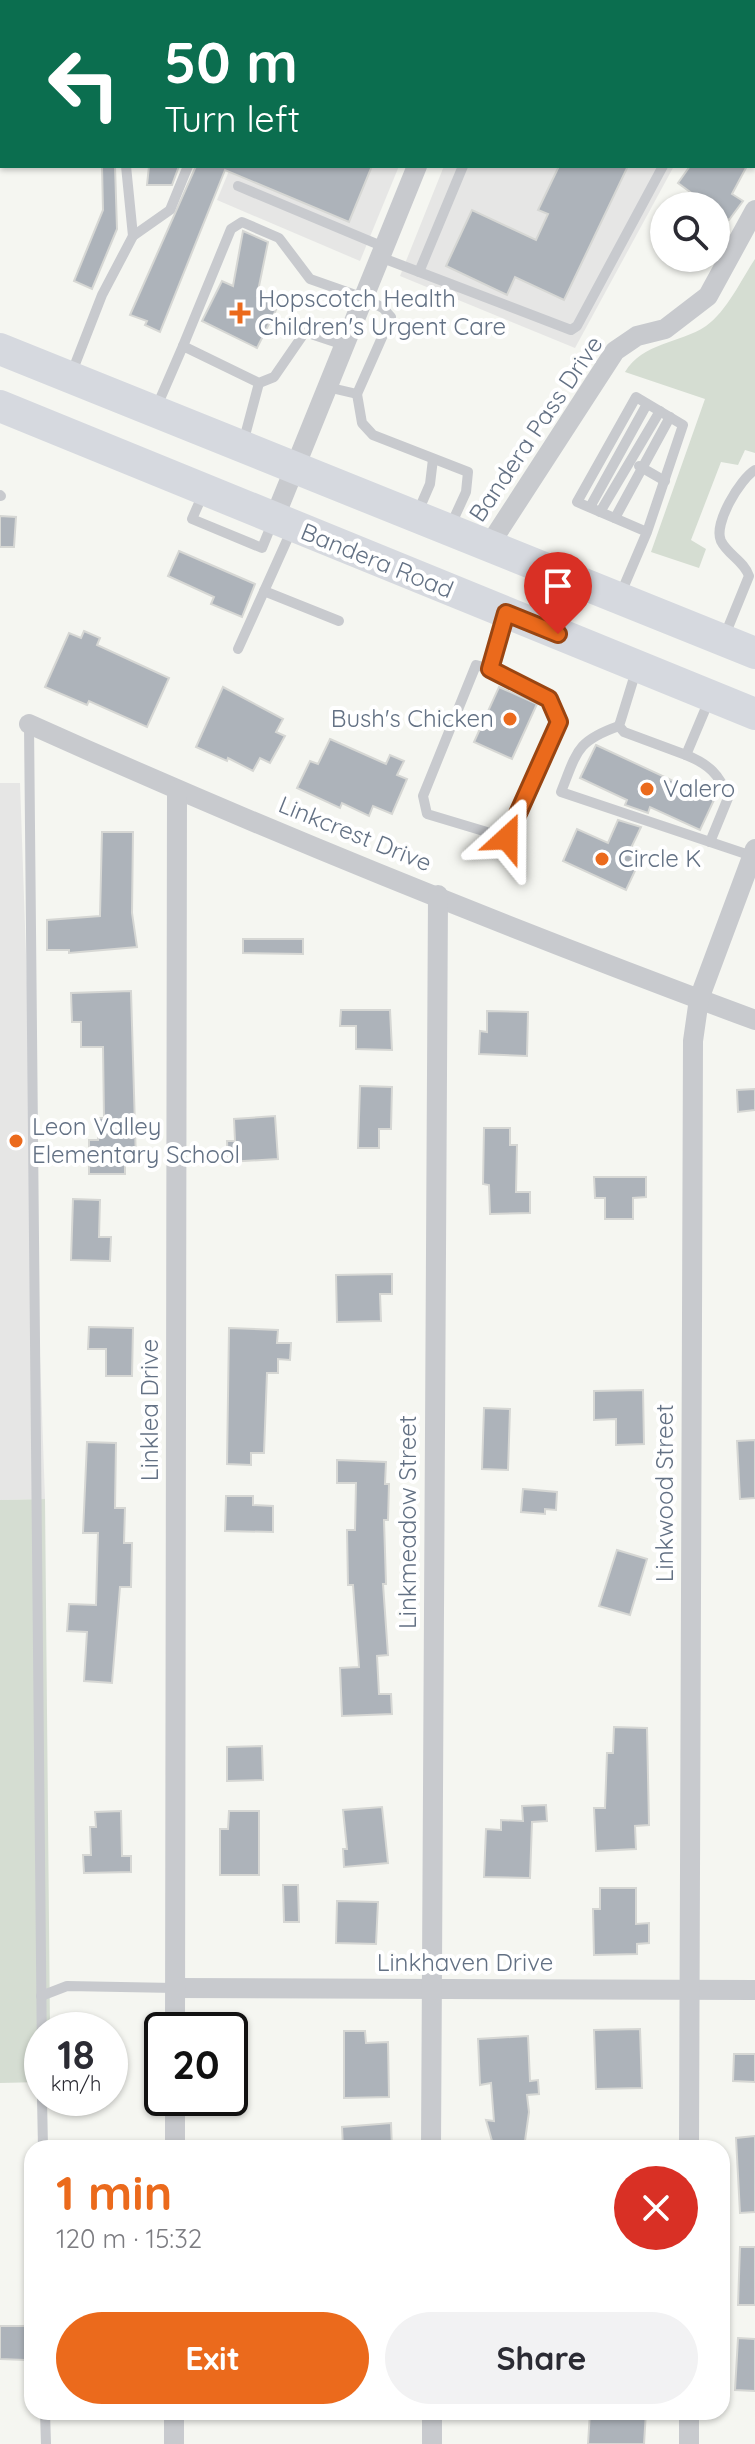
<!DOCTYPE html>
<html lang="en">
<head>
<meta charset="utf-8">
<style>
  :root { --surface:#fff; --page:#f2f2f3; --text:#2b2b33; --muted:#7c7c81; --accent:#eb6a1c }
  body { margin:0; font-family:Quicksand,sans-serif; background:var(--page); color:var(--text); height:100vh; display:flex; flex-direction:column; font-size:30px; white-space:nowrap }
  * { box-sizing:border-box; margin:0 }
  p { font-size:26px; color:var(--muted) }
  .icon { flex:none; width:44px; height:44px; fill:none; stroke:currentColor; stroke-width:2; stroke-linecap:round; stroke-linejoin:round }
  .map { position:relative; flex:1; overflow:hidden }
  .side { position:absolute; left:24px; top:2140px; width:706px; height:280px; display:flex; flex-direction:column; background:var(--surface); border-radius:24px; box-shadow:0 2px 6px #0004 }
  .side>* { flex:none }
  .guide { position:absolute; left:0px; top:0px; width:756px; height:168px; box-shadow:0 2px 6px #0004; background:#0b6e4f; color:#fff; overflow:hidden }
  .tools { position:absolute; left:650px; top:192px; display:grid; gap:16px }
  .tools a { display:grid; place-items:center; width:80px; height:80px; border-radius:50%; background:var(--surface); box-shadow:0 2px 6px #0004; font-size:40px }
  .speed { position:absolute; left:24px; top:2012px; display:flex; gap:16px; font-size:40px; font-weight:700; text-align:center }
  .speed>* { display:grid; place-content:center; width:104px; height:104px; border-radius:50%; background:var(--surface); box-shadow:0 2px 6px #0004; line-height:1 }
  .speed small { font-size:20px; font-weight:400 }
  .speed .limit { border:4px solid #111; border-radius:12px; background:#fff; color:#111 }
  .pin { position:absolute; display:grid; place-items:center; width:68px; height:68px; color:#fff; margin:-82px -34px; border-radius:50% 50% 50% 0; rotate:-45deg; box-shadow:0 0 8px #0007 }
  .pin .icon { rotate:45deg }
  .me { position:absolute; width:88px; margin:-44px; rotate:24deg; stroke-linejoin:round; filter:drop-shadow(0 0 6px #0008) }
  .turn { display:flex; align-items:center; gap:28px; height:168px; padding:0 32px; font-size:36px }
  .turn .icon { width:104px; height:104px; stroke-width:2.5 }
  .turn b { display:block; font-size:56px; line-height:68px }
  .round { display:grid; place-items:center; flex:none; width:84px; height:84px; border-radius:42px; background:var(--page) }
  .overview { display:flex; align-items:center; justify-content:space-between; height:136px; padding:0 32px }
  h1 { font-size:48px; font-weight:800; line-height:60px; color:var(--accent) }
  .action { display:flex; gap:16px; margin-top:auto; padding:16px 32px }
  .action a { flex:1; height:92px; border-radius:48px; background:var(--accent); color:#fff; font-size:32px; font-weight:800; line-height:92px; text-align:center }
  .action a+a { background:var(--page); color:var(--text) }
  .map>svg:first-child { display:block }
  .built { fill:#e6e6e5 }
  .green { fill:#d5ddd2 }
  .building { fill:#adb3ba; stroke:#d6d7d4; stroke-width:2 }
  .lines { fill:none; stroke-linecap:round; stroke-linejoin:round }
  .service { stroke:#c8cace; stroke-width:10 }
  .minor { stroke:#c8cace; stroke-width:20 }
  .primary { stroke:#d6d9df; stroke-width:32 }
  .route-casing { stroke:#994512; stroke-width:20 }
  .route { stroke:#eb6a1c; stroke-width:14 }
  .poi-dot { fill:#eb6a1c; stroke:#fff; stroke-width:3 }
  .labels { text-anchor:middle; stroke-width:8; stroke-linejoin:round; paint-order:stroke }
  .poi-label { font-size:24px; fill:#637184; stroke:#fff; text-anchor:start }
  .street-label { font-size:24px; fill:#637184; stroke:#fff }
</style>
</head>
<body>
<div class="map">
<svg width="755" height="2444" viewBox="0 0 755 2444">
  <rect width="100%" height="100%" fill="#f5f6f1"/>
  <g class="built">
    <polygon points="231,166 399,166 360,261 217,200"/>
    <polygon points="444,166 674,166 575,348 400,276"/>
    <polygon points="0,783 20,783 45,1499 0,1500"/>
  </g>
  <g class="green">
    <path d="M755,259V453L745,450L738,465L721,462L691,540L706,549L699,568L651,552L705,399L625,372C643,342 679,344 706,326C727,311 741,280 755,259Z"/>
    <polygon points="45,1499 50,2030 42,2030 42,2082 0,2083 0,1500"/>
  </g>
  <g class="building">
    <polygon points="102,166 115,166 117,229 92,289 74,281 103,210"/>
    <polygon points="149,166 179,166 172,185 147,185"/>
    <polygon points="196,166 372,166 349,222 225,170 160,332 145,325 147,321 130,315"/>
    <polygon points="559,166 628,166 564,300 515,277 507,295 446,266 472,210 536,240 548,214 538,210"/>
    <polygon points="690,166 747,166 732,194 743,201 729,220 716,211 716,206 709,206 678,183"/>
    <polygon points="243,231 268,242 257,296 278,306 257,348 202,321 222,281 233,286"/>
    <polygon points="0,516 16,517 14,547 0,547"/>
    <polygon points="179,551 255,584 242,617 211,604 214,597 168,576"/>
    <polygon points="84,631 100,638 97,645 169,678 147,727 89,701 87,705 45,687 69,633 81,638"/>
    <polygon points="223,687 283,719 276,732 285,736 270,763 260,758 253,771 228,758 227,761 196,747"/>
    <polygon points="499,687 537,704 512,759 474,742"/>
    <polygon points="330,739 386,764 390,755 404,761 397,775 407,779 392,814 373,806 369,816 342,803 340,808 297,788 310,761 318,764"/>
    <polygon points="596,745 714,800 700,830 650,807 648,813 625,805 627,800 580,778"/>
    <polygon points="618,820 641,827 629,852 641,858 626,890 563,861 577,829 608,843"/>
    <polygon points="102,832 133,832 132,913 137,947 69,953 69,950 47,950 47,920 100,916"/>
    <polygon points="243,939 303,939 303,954 243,953"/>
    <polygon points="131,991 136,1161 125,1161 125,1174 89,1174 89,1140 98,1140 98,1118 104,1118 103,1047 81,1047 81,1022 72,1022 71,993"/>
    <polygon points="341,1010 390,1010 392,1050 356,1049 356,1026 340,1026"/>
    <polygon points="487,1011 528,1012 527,1056 479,1054 480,1031 487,1032"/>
    <polygon points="360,1086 392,1087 391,1129 379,1129 379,1148 358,1148"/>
    <polygon points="755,1089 755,1110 738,1112 737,1090"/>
    <polygon points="275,1116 278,1159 228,1162 227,1141 235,1141 234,1119"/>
    <polygon points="484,1128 510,1128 510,1145 517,1145 516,1192 530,1192 530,1213 490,1214 489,1185 483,1184"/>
    <polygon points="594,1177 646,1177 646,1197 633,1198 633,1219 605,1219 605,1198 595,1198"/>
    <polygon points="73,1199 100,1200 99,1237 111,1237 110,1261 71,1260"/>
    <polygon points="392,1274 392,1294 380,1294 381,1321 337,1322 336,1275"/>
    <polygon points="89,1327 133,1328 132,1376 106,1376 106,1349 88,1349"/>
    <polygon points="229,1328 278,1330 277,1343 291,1343 290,1360 278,1359 278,1373 267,1373 264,1453 251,1453 251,1465 227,1464"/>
    <polygon points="643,1390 644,1444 616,1445 616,1419 594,1420 594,1391"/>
    <polygon points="484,1408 510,1409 508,1470 482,1469"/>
    <polygon points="755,1440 755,1498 740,1499 737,1441"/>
    <polygon points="87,1442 116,1443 115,1508 125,1508 124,1543 132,1543 131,1587 120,1587 112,1683 84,1681 87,1632 67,1631 69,1604 96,1605 98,1533 83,1533"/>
    <polygon points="337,1460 386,1462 385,1484 389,1484 388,1520 384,1520 386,1584 383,1584 388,1655 377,1656 379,1694 391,1694 392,1714 342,1716 340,1668 359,1667 353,1585 348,1585 347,1530 355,1530 356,1483 337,1483"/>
    <polygon points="523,1489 557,1492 556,1510 545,1509 545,1514 521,1512"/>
    <polygon points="226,1496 253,1496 253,1505 273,1506 273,1532 225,1531"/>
    <polygon points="617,1550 647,1559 630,1615 599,1606"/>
    <polygon points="614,1727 647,1728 649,1825 635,1826 636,1849 596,1851 594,1808 605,1808 607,1753 613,1753"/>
    <polygon points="262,1746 263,1780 227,1781 227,1747"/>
    <polygon points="546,1805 547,1821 532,1822 530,1878 484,1877 486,1829 501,1830 501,1820 523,1821 522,1806"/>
    <polygon points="382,1807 388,1863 344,1867 343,1849 347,1849 343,1810"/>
    <polygon points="121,1811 122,1856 131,1856 131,1872 84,1873 83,1855 91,1855 90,1827 96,1827 95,1812"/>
    <polygon points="229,1811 259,1811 259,1875 220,1875 220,1829 228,1829"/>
    <polygon points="283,1885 298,1885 299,1922 284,1922"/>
    <polygon points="600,1888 636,1888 636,1924 649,1923 649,1943 637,1944 637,1954 594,1955 593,1909 600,1909"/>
    <polygon points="337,1901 378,1902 376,1944 336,1943"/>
    <polygon points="640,2029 642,2088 596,2089 594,2030"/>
    <polygon points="344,2031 365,2031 366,2043 388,2042 389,2097 344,2098"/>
    <polygon points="528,2036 530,2081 538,2080 539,2094 527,2095 529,2112 524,2148 494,2148 486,2120 494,2121 491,2083 480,2085 478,2039"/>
    <polygon points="734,2054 755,2054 755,2082 733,2081"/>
    <polygon points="391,2123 392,2148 343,2148 342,2127"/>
    <polygon points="755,2136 755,2212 740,2213 736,2138"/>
    <polygon points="740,2247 755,2247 755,2305 738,2305"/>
    <polygon points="0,2326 26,2326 25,2360 0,2359"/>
    <polygon points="738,2338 755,2339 755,2391 735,2390"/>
    <polygon points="590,2412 646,2412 644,2444 588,2444"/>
  </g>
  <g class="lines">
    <g class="service">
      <polyline points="123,0 123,2"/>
      <polyline points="448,0 452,2"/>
      <polyline points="257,2 257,0"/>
      <polyline points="529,2 530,0"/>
      <polyline points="737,2 737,0"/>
      <polyline points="126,166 133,236"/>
      <polyline points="238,186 384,247"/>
      <polyline points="380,257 571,330 577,326 663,166"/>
      <polyline points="419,272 463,166"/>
      <polyline points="183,346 231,229 242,222 279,238 310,279 364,298 383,308 391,317 357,394 327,387"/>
      <polyline points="72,372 102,295 133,236 170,210 188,166"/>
      <polyline points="357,394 362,423 373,435 468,472 466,492 450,527"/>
      <polyline points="157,406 183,346 259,383 274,377 305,332 344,345"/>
      <polyline points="243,443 259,383"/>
      <polyline points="639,466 665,481"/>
      <polyline points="203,494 192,519 262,548 273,521"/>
      <polyline points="0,495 1,496"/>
      <polyline points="590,507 647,404"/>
      <polyline points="600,512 660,411"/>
      <polyline points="417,514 430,484 433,459"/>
      <polyline points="615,518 670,417"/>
      <polyline points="264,591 339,621"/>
      <polyline points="621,593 647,532 683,425 636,397 577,502 647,532"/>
      <path d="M725,635L749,576C744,561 728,555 721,541C713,524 740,479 755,470"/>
      <polyline points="238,649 292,529"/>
      <polygon points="476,665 490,669 549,699 559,722 507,838 427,814 423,796"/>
      <polyline points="490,669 505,617"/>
      <polyline points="636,671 619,726 624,732 686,755 710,698"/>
      <polyline points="29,724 42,2062"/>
      <path d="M619,726C576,741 577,752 561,792L752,856"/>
      <path d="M686,755C708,764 720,774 728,798L710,842"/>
      <polyline points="41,1996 67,1986 175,1988"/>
      <polyline points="42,2098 43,2148"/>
      <polyline points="45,2412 46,2444"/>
    </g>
    <g class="minor">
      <polyline points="484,2 485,0"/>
      <polyline points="274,519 417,166"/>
      <polyline points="488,547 615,351 637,336 665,329 708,296 755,210"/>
      <path d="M29,724C267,831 510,929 755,1020"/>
      <polyline points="175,1988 755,1990"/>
      <polyline points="175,2030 177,790"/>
      <polyline points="175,2148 175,2098"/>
      <polyline points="431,2148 438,895"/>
      <polyline points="689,2148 693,1041 699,999 755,849"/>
      <polyline points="432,2412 432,2444"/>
      <polyline points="174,2444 174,2412"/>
      <polyline points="689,2444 689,2412"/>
    </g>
    <g class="primary">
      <polyline points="0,349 755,653"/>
      <polyline points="0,406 755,714"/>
    </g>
  </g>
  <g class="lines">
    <defs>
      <polyline id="route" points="507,838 559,722 549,699 490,669 506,613 558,634"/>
    </defs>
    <use href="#route" class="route-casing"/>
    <use href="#route" class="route"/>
  </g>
  <g class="poi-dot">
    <path d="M236 301h8v8h8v8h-8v8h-8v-8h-8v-8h8z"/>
    <circle cx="510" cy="719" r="8"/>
    <circle cx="647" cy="789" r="8"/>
    <circle cx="602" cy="859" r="8"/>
    <circle cx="16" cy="1141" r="8"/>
  </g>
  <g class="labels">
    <g class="poi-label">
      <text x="258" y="307">Hopscotch Health<tspan x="258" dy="28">Children's Urgent Care</tspan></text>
      <text x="494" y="727" text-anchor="end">Bush's Chicken</text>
      <text x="663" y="797">Valero</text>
      <text x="618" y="867">Circle K</text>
      <text x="32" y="1135">Leon Valley<tspan x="32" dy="28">Elementary School</tspan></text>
    </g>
    <g class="street-label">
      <text transform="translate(536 429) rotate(-56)" y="8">Bandera Pass Drive</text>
      <text transform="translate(377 561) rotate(22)" y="8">Bandera Road</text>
      <text transform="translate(355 834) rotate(22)" y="8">Linkcrest Drive</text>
      <text transform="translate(150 1410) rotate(-90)" y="8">Linklea Drive</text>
      <text transform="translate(665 1493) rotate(-90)" y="8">Linkwood Street</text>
      <text transform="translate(408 1522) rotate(-90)" y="8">Linkmeadow Street</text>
      <text x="465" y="1971">Linkhaven Drive</text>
    </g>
  </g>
</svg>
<div class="tools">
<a><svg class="icon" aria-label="search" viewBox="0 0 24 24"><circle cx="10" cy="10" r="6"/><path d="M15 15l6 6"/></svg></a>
</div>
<div class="speed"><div>18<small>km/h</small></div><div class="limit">20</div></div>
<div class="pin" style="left:558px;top:634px;background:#d93025"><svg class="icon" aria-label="arrive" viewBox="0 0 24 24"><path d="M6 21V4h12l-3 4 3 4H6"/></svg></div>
<svg class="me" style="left:507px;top:838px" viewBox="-20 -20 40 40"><path d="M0-17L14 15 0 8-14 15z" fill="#eb6a1c" stroke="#fff" stroke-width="4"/></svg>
<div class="guide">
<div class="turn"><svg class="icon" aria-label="left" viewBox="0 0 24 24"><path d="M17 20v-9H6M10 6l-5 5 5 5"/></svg><div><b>50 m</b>Turn left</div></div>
</div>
<section class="side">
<div class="overview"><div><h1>1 min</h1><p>120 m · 15:32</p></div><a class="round" style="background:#d93025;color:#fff"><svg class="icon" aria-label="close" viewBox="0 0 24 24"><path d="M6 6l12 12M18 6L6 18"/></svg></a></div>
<div class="action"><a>Exit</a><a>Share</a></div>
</section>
</div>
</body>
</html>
